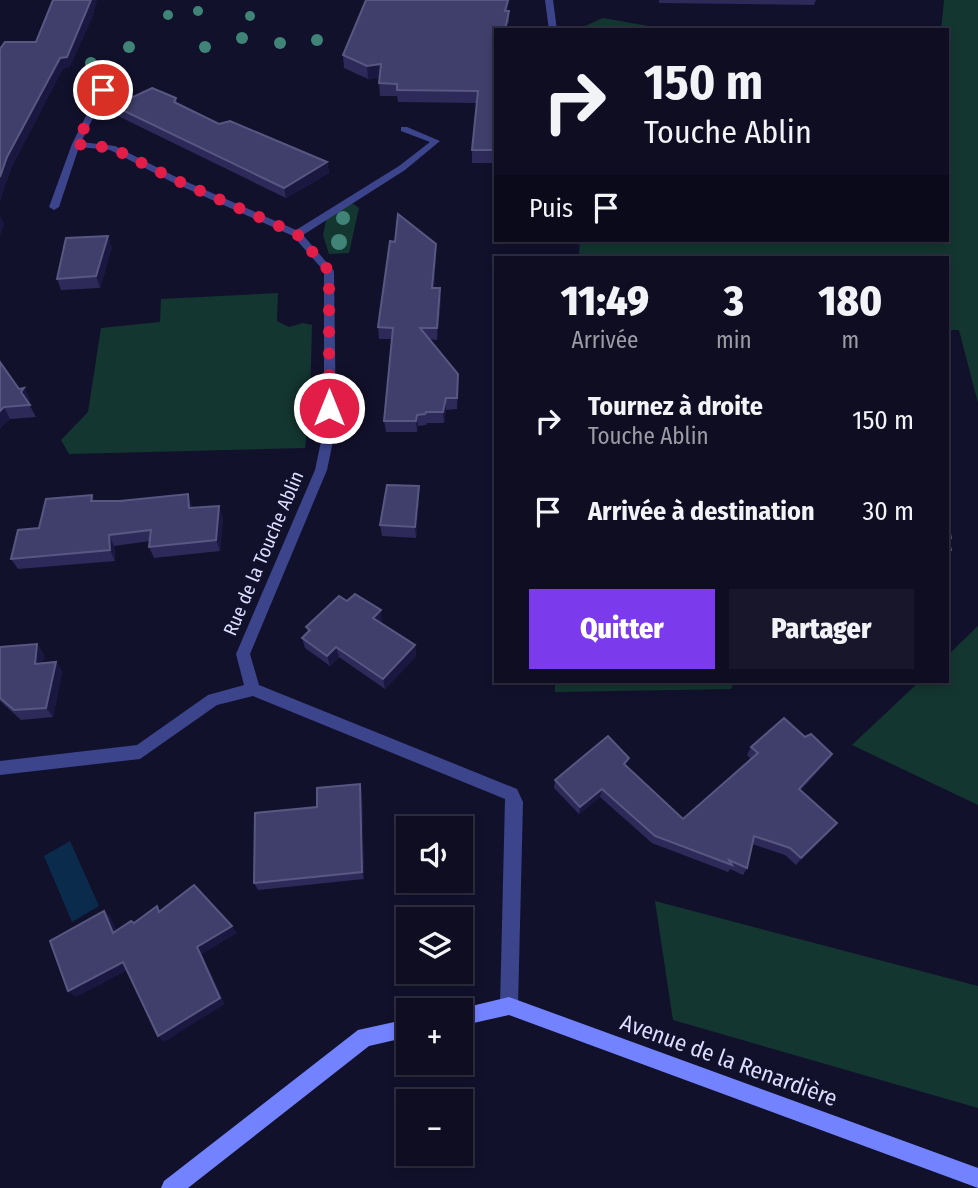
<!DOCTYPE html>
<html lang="fr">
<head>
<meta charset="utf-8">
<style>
  :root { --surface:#0e0d21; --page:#17162a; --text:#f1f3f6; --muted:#9b9ca5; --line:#2e2d3f; --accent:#7c3aed }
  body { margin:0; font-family:"Fira Sans Condensed",sans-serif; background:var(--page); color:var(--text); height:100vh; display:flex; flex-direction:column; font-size:26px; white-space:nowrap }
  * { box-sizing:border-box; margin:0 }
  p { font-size:23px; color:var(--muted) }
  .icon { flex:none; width:38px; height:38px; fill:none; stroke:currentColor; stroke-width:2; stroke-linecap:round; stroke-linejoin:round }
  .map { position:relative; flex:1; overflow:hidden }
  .panel { position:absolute; left:494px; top:256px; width:455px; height:427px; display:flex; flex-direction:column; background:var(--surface); border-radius:0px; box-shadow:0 4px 10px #0003,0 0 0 2px var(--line) }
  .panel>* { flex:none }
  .banner { position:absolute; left:494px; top:28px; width:455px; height:214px; border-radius:0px; box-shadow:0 4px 10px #0003,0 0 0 2px var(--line); background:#0e0d21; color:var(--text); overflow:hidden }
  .controls { position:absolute; left:396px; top:816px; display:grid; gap:14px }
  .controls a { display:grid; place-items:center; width:77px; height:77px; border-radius:0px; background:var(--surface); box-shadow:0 4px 10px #0003,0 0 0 2px var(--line); font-size:35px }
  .pin { position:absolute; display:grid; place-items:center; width:60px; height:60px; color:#fff; margin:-30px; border:4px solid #fff; border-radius:50%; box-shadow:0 2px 7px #0007 }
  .me { position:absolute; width:77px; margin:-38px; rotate:0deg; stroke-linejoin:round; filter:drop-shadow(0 0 5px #0008) }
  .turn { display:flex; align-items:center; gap:24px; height:147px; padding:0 35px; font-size:32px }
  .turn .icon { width:91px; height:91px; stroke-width:2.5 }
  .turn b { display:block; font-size:49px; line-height:60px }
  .then { display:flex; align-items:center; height:66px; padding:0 35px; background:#0003; gap:14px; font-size:26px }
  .eta { display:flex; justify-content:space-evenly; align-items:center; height:119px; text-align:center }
  .eta b { font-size:42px; font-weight:800; line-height:49px }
  .button { display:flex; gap:14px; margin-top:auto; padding:14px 35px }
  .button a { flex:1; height:80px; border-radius:0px; background:var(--accent); color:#fff; font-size:28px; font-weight:800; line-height:80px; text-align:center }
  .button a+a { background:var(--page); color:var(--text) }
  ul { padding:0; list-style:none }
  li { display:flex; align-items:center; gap:21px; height:91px; padding:0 35px }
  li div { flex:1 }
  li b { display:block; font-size:26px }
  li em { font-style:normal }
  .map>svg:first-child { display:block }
  .green { fill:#143630 }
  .water { fill:#0a2b4c }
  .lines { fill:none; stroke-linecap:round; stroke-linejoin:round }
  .lane { fill:#3c448c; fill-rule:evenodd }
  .street { fill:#3c448c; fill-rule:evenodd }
  .secondary { fill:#7383ff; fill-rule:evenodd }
  .tree { fill:#3f8476 }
  .wall { fill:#2d2a59 }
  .shaded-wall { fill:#1a1840 }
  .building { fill:#403e6b; stroke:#585782; stroke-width:2 }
  .route { stroke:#e11d48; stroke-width:12; stroke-dasharray:0 21.6 }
  .labels { text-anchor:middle; stroke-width:7; stroke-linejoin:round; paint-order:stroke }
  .street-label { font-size:19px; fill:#dcddff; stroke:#12112c }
  .near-street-label { font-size:23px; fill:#dcddff; stroke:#12112c }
</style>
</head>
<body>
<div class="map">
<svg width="978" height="1188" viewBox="0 0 978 1188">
  <rect width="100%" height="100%" fill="#12112c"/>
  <g class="green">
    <polygon points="944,0 978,0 978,403 959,330 947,330 947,257 579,257 580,240 947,240 947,30 941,30"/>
    <polygon points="603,18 671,30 576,30"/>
    <polygon points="352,203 359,208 349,253 329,254 323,235 326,220"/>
    <polygon points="278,293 277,321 289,327 303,323 312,325 310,402 305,448 69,454 61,440 88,412 101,328 160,322 161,299"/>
    <polygon points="978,626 978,805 852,745 920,681 947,681 947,656"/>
    <polygon points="555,681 734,681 731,689 555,692"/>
    <polygon points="655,901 978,986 978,1108 673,1020"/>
  </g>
  <polygon class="water" points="70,841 99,906 72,922 44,856"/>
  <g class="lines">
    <polygon class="lane" points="545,0 553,0 557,30 549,30"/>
    <polygon class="street" points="103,87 107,90 81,142 115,146 178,178 296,230 399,166 430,142 401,131 401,127 407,127 440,141 405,170 303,235 334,271 336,427 327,470 250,654 259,685 517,789 523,802 518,1006 516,1013 509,1015 502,1013 500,1006 505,799 253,696 217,705 140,759 0,775 0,761 137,745 208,695 244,685 236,654 315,470 324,427 324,271 293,236 172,182 110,150 79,147 59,207 54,210 49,207 72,144 99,90"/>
    <g class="secondary">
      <polygon points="509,997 978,1168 978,1188 509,1015 460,1026 460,1010 455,1010"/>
      <polygon points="408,1019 408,1037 369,1046 188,1188 161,1188 164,1181 358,1030"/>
    </g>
  </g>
  <g class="tree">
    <circle cx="198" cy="11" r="5"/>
    <circle cx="168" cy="15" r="5"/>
    <circle cx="250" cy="16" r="5"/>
    <circle cx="242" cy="38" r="6"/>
    <circle cx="317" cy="40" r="6"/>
    <circle cx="280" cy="43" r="6"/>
    <circle cx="129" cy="47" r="6"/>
    <circle cx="205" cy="47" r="6"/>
    <circle cx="91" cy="63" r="6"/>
    <circle cx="343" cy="218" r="7"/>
    <circle cx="339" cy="242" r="8"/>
  </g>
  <g class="wall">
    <polygon points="659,0 816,0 814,5 659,3"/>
    <polygon points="508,11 509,11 509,23 495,30 495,163 472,163 472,150 477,103 398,102 397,96 380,96 379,83 380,77 368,79 344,68 343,55"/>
    <polygon points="176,98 177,103 219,124 327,162 329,173 286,198 118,116 114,106"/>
    <polygon points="436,244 436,255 434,288 441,299 437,340 429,339 458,386 457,409 446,410 444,423 427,423 426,425 418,426 417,432 386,432 384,421 392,339 379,339 378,327"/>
    <polygon points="112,247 100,288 61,290 57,279"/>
    <polygon points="0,362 19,389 24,388 30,400 28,402 36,417 10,419 0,428"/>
    <polygon points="92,495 94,501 192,505 192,507 223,517 220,551 154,558 149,547 150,541 114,546 115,561 18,569 11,559 39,528"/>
    <polygon points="419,497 416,538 382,536 380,525"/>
    <polygon points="382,621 380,623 415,645 416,656 385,689 339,657 330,666 305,648 302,638 308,632 306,627"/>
    <polygon points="37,644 44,655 43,663 56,662 62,672 53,717 21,720 0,701 0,647"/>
    <polygon points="751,747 827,762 800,791 837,823 831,830 796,865 785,855 752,844 747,868 743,875 730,869 728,872 652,843 600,797 579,814 554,788 555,780 627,767 683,819 751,759 747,755"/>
    <polygon points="360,784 362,793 364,879 258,890 254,883 317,807"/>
  </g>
  <g class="shaded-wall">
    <polygon points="91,0 97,0 93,16 70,67 63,69 12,167 0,201 0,177 7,157"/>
    <polygon points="508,0 510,0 505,23 505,11"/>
    <polygon points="509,11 507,30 505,30"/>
    <polygon points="381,64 382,76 368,79 367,66"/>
    <polygon points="327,162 329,173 286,198 284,188"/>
    <polygon points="0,215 4,224 0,236"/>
    <polygon points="108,236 112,247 100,288 96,276"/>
    <polygon points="436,244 436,255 433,299 432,288"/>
    <polygon points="440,288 441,299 437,340 437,328"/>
    <polygon points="24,388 30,400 27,403 21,392"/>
    <polygon points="446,398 446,410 444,423 443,412"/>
    <polygon points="4,407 10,419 0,428 0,411"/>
    <polygon points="417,415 418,426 417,432 416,421"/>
    <polygon points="419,486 419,497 416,538 415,527"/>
    <polygon points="188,494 192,505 193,519 189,508"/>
    <polygon points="219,506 223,517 220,551 216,540"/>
    <polygon points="109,535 114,546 115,561 110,550"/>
    <polygon points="381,610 382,621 374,628 373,618"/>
    <polygon points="37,644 44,655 42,674 35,664"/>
    <polygon points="415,645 416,656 385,689 383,679"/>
    <polygon points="336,647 339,657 330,666 327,656"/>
    <polygon points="56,662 62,672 53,717 46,708"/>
    <polygon points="832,754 827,762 794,797 799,789"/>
    <polygon points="360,784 362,793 364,879 362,872"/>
    <polygon points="602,789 600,797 579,814 580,807"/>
    <polygon points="837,823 831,830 796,865 801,858"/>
    <polygon points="104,911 111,918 121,940 113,933"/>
    <polygon points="232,926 237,933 202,954 225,1004 164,1042 158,1036 197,947"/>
    <polygon points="123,962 130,969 76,997 68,991"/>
  </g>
  <g class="building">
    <polygon points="53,0 91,0 67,57 60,58 7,157 0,177 0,49 5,42 36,42"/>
    <polygon points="366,0 508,0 505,11 509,11 505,30 495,30 495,150 472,150 478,91 397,90 397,84 379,83 381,64 367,66 343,55"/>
    <polygon points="152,88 176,98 174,102 219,124 230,121 327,162 284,188 114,106"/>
    <polygon points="398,214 436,244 432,288 440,288 437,328 420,328 458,374 457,398 446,398 443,412 426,412 425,414 417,415 416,421 384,421 393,328 378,327 390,241 395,242"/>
    <polygon points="108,236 96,276 57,279 66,238"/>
    <polygon points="0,362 19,389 24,388 21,392 30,405 4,407 0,411"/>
    <polygon points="387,485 419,486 415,527 380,525"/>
    <polygon points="188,494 189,508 219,506 216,540 149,547 151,530 109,535 110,550 11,559 18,530 39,528 46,499 92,495 91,501 120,501"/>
    <polygon points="947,519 951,538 948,539 951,550 947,550"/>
    <polygon points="355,594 381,610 373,618 415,645 383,679 336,647 327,656 302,638 310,630 306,627 339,596 347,601"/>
    <polygon points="37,644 35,664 56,662 46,708 14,710 0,698 0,647"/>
    <polygon points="784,718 805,737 811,734 832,754 799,789 837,823 801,858 790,848 754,836 747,868 729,860 732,865 655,836 602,789 580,807 555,780 608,736 629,758 624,764 683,819 758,753 751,747"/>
    <polygon points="360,784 362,872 254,883 255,813 317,807 317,788"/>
    <polygon points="194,885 232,926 197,947 220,998 158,1036 123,962 68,991 50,941 104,911 113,933 131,921 134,923 157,906 159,912"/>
  </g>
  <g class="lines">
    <polyline class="route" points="103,90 76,144 112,148 176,180 297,234 329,271 329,408"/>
  </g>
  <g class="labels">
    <g class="street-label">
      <text transform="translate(263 553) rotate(-67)" y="7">Rue de la Touche Ablin</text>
    </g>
    <g class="near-street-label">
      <text transform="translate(729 1060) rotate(20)" y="8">Avenue de la Renardière</text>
    </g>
  </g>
</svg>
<div class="controls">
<a><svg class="icon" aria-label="sound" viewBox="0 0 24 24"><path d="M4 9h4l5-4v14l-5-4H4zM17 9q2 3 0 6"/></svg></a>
<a><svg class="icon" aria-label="layers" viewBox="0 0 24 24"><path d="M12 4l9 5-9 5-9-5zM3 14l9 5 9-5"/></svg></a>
<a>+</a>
<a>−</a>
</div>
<div class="pin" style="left:103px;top:90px;background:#d93025"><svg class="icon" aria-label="arrive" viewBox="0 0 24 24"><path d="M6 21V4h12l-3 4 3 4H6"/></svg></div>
<svg class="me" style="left:329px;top:408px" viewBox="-20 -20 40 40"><circle r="17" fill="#e11d48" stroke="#fff" stroke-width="3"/><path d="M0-11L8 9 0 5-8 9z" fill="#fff"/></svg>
<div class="banner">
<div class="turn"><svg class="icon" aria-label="right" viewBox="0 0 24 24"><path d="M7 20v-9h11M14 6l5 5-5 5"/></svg><div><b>150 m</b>Touche Ablin</div></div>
<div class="then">Puis<svg class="icon" aria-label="arrive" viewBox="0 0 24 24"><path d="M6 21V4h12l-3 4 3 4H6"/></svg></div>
</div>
<section class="panel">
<div class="eta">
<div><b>11:49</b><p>Arrivée</p></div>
<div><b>3</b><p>min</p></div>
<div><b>180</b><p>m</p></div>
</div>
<ul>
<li><svg class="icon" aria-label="right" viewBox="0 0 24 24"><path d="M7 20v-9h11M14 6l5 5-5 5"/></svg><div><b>Tournez à droite</b><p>Touche Ablin</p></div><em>150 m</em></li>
<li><svg class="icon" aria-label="arrive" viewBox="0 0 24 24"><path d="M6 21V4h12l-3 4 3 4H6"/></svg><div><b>Arrivée à destination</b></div><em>30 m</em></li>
</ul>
<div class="button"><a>Quitter</a><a>Partager</a></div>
</section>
</div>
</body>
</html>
